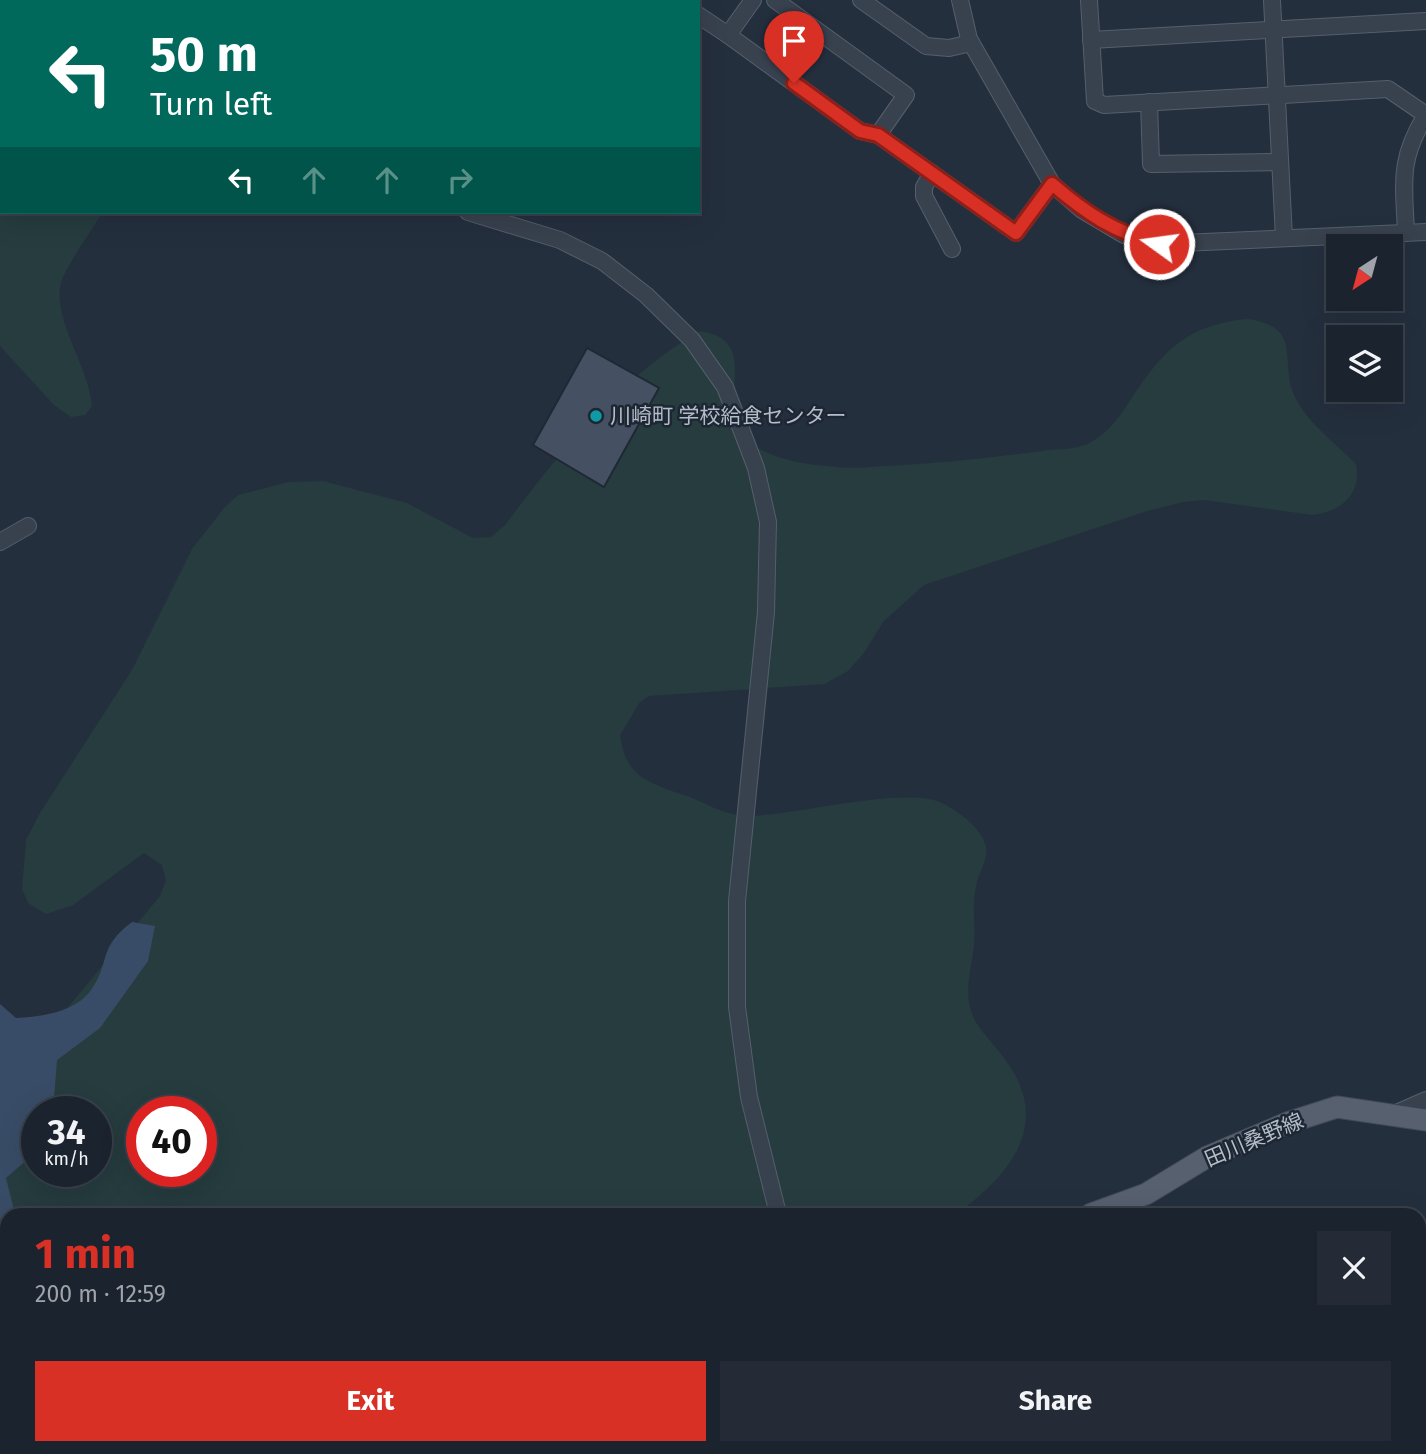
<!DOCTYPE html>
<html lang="en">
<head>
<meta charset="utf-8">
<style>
  :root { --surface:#1b232e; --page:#242b36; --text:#f1f3f6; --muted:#a0a4aa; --line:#39404a; --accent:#d93025 }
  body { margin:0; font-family:"Fira Sans","Noto Sans JP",sans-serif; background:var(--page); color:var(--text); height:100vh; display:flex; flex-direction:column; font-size:26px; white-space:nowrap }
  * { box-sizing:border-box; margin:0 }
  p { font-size:23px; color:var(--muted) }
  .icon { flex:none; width:38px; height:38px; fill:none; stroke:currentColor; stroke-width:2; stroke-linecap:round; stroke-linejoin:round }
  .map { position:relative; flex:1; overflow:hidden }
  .drawer { position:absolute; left:0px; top:1208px; width:1426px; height:247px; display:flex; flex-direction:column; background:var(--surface); border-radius:21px 21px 0 0; box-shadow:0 7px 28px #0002,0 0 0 2px var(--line) }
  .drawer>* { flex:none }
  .banner { position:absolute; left:0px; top:0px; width:700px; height:214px; box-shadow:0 7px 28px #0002,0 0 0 2px var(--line); background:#00695c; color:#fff; overflow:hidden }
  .needle { width:46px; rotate:216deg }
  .controls { position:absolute; left:1326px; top:234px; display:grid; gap:14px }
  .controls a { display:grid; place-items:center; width:77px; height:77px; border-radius:0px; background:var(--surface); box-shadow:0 7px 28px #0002,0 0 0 2px var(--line); font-size:35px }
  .speed { position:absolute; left:21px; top:1096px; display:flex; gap:14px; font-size:35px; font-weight:700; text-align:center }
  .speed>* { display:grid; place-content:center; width:91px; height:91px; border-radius:50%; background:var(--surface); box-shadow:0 7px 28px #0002,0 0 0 2px var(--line); line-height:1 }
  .speed small { font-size:18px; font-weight:400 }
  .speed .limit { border:10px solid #d22; background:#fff; color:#111 }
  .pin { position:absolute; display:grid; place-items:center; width:60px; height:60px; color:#fff; margin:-72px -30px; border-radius:50% 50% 50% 0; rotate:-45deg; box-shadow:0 0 7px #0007 }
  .pin .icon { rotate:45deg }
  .me { position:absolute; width:77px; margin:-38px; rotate:284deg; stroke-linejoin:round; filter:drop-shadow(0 0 5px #0008) }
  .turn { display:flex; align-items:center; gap:24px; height:147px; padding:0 35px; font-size:32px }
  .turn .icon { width:91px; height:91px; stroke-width:2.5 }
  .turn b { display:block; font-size:49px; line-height:60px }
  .lanes { display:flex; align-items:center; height:66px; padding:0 35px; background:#0003; justify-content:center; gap:35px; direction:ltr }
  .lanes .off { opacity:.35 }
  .round { display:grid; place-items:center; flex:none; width:74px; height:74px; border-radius:0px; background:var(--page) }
  .headline { display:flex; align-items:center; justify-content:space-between; height:119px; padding:0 35px }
  h1 { font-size:42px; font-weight:700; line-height:52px; color:var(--accent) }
  .primary-button { display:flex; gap:14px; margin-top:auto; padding:14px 35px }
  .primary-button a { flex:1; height:80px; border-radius:0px; background:var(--accent); color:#fff; font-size:28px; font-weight:700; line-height:80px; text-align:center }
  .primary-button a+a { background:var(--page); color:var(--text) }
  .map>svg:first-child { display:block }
  .green { fill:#263c3f; fill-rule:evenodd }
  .water { fill:#394c67 }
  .building { fill:#455162; stroke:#1f2835; stroke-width:2 }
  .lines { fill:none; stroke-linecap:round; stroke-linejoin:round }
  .minor-casing { stroke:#565f6c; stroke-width:18 }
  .major-casing { stroke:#414a57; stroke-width:23 }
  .minor { stroke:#38414e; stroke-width:16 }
  .major { stroke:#56606e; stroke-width:21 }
  .route-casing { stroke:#8d1f18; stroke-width:18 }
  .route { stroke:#d93025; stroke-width:12 }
  .culture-dot { fill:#0f9aa8; stroke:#1d2633; stroke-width:2.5 }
  .labels { text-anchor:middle; stroke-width:5; stroke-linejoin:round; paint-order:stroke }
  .poi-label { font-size:21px; fill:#b4bcc9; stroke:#1d2633; text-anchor:start }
  .street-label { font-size:21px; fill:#b4bcc9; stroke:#1d2633 }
</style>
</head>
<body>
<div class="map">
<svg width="1426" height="1454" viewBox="0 0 1426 1454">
  <rect width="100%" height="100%" fill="#242f3e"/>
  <g class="green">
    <path d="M0,0H149L2,2V212H102C92,232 63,268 60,287C55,324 89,367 92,406L85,415L71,417L54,405L0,346Z"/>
    <path d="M1247,319C1307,327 1276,364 1297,401C1310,424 1337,445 1356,464C1362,494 1341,512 1312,515L1205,500L1183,502L1147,511L924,585L883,622L864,653L848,671L825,684L649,696L640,702L620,735C625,773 643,781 678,793C702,800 723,816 748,816C790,816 908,785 942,803C958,811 982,828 986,847C988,859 980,871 977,882C971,904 976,925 974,946C970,977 960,1003 982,1031C996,1048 1013,1066 1021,1088C1041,1142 996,1185 957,1214H7L0,1191L69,1006L160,896L166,880L162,865L144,853L73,905L46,914L28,903L22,889L26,840L40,813L132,670L192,549L224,508L238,495L289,482L323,481L407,503L473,538L491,537L505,525C560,452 620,377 700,331C761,340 719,398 740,431C757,459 807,465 837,467C852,469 869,467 884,466C937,464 989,458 1042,451C1060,448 1077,451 1093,441C1110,431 1121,415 1131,399C1163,350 1187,325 1247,319ZM37,1111H96V1171H37ZM142,1111H201V1171H142Z"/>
    <polygon points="1419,1288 1426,1288 1426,1454 888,1454 890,1447 1419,1447"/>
    <polygon points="0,1417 7,1418 7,1447 523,1447 532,1454 0,1454"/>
  </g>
  <path class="water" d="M132,922L155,926L148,961L100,1028L57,1060L53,1111H37V1151L6,1178L15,1214H7V1348L0,1351V1004L16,1018C40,1017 76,1012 91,990C111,962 97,948 132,922Z"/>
  <polygon class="building" points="587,348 659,388 604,487 533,445"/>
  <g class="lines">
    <defs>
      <g id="minor">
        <polyline points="675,0 678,2"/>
        <polyline points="753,0 728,35 860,131 878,135 1016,233 1052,184"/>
        <polyline points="775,0 906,95 878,135"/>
        <polyline points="861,0 926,46 949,48 971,43"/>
        <polyline points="960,0 969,39 1052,184 1082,210 1124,235 1159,244 1426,232"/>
        <path d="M1089,0L1095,101L1104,105L1388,89L1426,115C1398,160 1404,183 1406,233"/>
        <polyline points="1272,0 1284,238"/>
        <polyline points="0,2 2,5"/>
        <polyline points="376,2 377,0"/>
        <polyline points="698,15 728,35"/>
        <polyline points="1091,40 1426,21"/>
        <polyline points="1149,102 1151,164 1280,162"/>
        <polyline points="932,173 924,187 924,196 952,249"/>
        <polyline points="468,212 560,240 602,261 646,295 692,340 725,387 756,468 768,522 766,612 737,901 737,1007 749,1097 778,1214"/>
        <polyline points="0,542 28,526"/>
        <polyline points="1394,1114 1426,1100"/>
        <polyline points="1419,1306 1426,1299"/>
        <polyline points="837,1447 839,1454"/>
        <polyline points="1407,1447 1411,1454"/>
        <polyline points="1145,1454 1159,1447"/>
      </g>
      <g id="major">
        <polyline points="1091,1214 1146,1194 1207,1157 1287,1123 1337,1107 1426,1120"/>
        <polyline points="259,1454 262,1447"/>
      </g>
    </defs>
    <use href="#minor" class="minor-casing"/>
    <use href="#major" class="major-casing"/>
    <use href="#minor" class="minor"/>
    <use href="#major" class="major"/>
  </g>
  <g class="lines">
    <defs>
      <path id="route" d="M794,83L860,131L878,135L1016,233L1052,184C1087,214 1114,232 1159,244"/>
    </defs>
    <use href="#route" class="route-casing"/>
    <use href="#route" class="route"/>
  </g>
  <circle class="culture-dot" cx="596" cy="416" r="7"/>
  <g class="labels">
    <g class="poi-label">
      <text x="610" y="423">川崎町 学校給食センター</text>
    </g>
    <g class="street-label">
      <text transform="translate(1254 1140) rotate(-23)" y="7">田川桑野線</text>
    </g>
  </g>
</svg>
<div class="controls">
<a><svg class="needle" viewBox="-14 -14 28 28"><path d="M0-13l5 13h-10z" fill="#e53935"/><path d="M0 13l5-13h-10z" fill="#a0a4aa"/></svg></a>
<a><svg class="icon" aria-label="layers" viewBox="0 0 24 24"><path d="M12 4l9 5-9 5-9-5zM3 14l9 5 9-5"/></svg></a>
</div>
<div class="speed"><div>34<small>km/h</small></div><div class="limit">40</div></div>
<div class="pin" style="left:794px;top:83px;background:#d93025"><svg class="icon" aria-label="arrive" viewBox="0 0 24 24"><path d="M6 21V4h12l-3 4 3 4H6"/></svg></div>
<svg class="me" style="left:1159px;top:244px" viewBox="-20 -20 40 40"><circle r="17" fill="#d93025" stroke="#fff" stroke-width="3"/><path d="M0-11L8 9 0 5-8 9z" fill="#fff"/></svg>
<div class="banner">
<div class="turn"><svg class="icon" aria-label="left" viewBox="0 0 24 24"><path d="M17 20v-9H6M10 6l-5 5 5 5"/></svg><div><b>50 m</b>Turn left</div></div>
<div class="lanes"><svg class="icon" aria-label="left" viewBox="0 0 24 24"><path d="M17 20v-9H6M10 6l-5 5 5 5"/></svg><svg class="icon off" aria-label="ahead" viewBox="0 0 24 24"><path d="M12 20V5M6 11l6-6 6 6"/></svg><svg class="icon off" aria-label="ahead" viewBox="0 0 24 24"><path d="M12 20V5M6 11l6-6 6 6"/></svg><svg class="icon off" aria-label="right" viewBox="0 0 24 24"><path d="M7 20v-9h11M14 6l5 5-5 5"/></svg></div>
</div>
<section class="drawer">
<div class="headline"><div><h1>1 min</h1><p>200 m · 12:59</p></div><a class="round"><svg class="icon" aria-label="close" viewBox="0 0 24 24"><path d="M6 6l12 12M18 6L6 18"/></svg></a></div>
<div class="primary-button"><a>Exit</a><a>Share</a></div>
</section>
</div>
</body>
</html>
